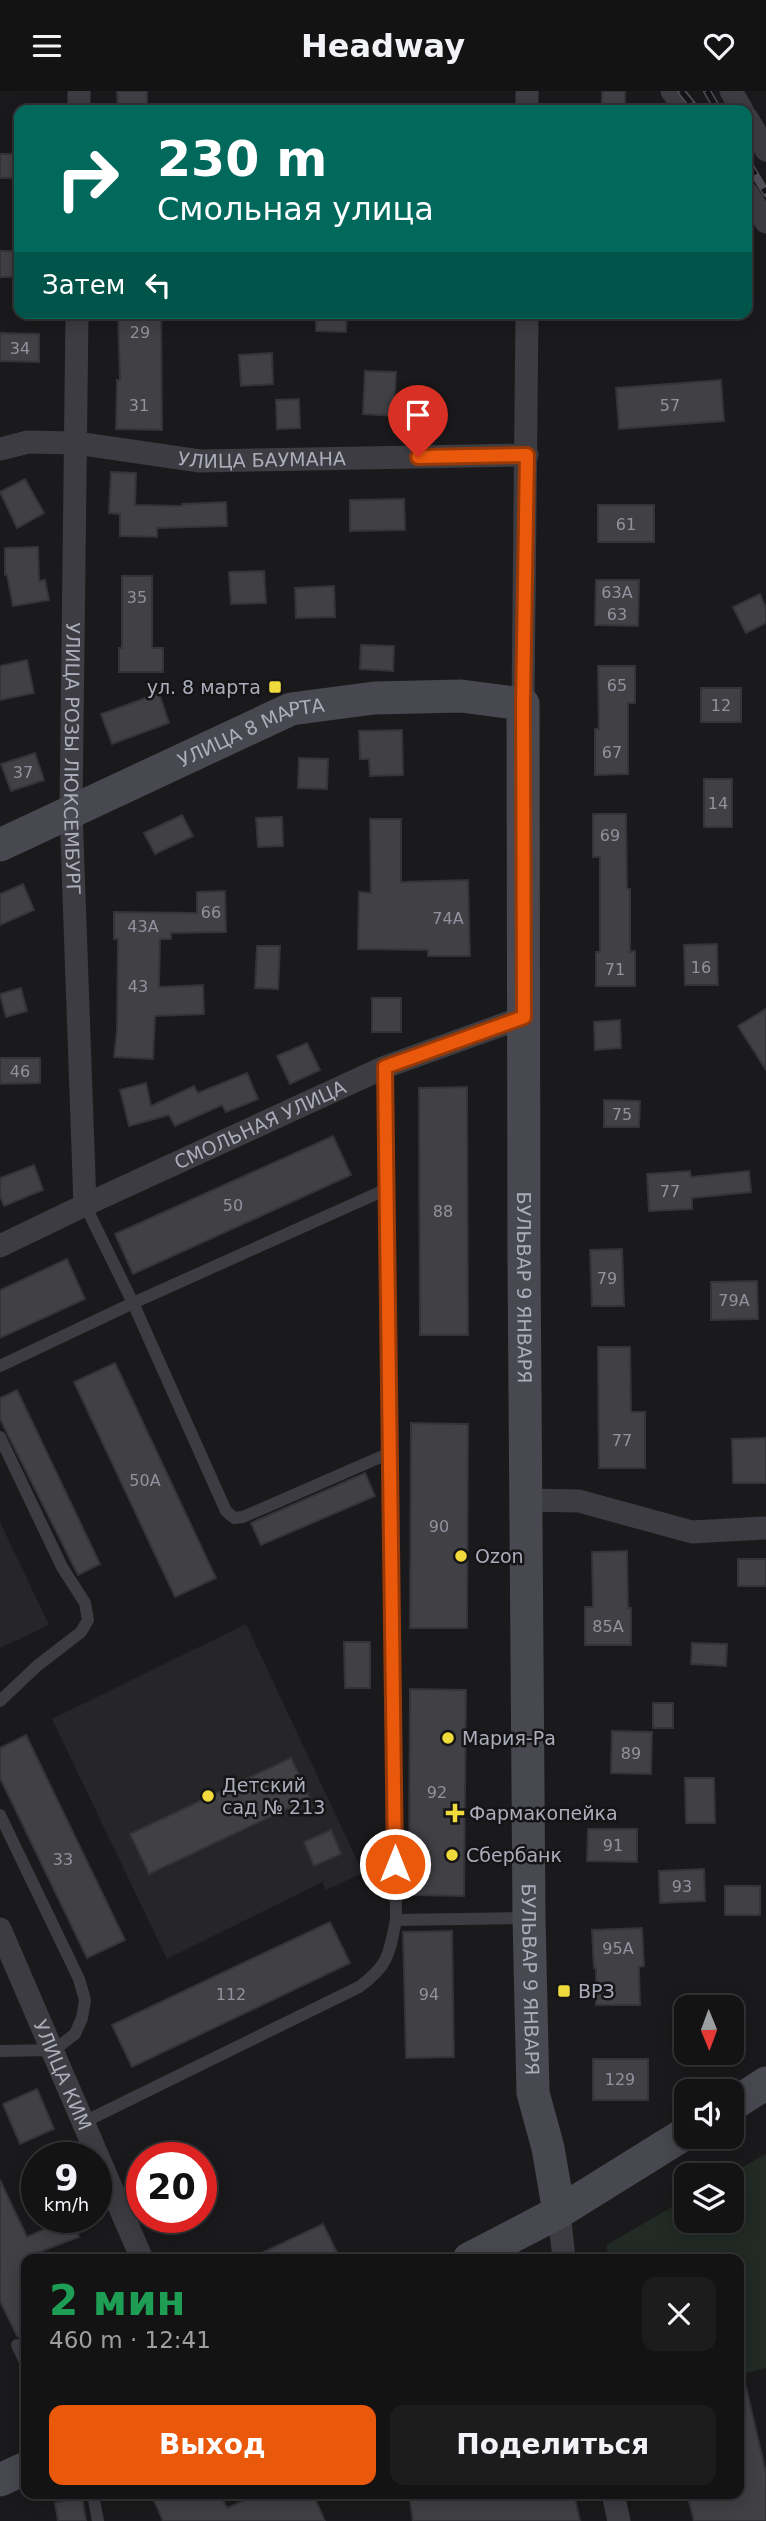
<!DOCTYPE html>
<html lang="ru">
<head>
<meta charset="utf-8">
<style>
  :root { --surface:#141314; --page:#1d1c1d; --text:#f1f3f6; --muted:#9d9ea0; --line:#333234; --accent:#ea580c }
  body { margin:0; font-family:"DejaVu Sans",sans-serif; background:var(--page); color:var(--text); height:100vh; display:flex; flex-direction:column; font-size:26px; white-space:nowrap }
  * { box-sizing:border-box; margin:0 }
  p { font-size:23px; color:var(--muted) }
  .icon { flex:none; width:38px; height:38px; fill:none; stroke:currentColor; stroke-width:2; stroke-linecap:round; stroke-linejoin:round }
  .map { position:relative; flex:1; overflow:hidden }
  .side { position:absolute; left:21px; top:2163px; width:723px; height:245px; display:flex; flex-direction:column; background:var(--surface); border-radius:14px; box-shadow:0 4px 18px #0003,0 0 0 2px var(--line) }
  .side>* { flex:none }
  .banner { position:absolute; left:14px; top:14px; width:738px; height:214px; border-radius:14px; box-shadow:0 4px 18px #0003,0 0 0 2px var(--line); background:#00695c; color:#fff; overflow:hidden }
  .needle { width:46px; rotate:179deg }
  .controls { position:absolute; left:674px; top:1904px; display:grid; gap:14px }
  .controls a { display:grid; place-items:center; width:70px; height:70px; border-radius:14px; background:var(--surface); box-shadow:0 4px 18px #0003,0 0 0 2px var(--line); font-size:35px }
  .speed { position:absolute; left:21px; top:2051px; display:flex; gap:14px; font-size:35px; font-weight:700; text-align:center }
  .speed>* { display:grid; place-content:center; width:91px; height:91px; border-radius:50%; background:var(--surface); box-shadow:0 4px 18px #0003,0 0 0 2px var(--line); line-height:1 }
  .speed small { font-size:18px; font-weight:400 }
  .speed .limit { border:10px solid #d22; background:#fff; color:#111 }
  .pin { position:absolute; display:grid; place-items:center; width:60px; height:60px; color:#fff; margin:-72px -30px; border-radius:50% 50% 50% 0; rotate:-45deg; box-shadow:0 0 7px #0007 }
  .pin .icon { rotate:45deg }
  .me { position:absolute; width:77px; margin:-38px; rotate:0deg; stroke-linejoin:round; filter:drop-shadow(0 0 5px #0008) }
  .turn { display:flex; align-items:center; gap:24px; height:147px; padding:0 28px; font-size:32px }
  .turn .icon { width:91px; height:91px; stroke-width:2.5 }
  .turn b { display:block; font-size:49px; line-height:60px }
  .then { display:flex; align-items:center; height:66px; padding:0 28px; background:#0003; gap:14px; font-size:26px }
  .round { display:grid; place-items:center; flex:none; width:74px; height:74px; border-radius:14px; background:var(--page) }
  .headline { display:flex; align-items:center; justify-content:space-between; height:119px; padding:0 28px }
  h1 { font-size:42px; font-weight:600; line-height:52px; color:#1e9e55 }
  .cta { display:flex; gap:14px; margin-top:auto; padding:14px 28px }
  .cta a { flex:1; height:80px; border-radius:14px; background:var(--accent); color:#fff; font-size:28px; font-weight:600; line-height:80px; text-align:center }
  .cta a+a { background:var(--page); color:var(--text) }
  header { display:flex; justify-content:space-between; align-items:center; height:91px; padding:0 28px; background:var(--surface); font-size:32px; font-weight:600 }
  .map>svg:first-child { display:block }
  .built { fill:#262528 }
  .green { fill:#212a24 }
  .building { fill:#414145; stroke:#343337; stroke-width:2 }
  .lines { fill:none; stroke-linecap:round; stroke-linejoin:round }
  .service { stroke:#3c3c42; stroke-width:12 }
  .minor { stroke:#3c3c42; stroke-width:23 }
  .secondary { stroke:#484850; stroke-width:33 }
  .rail-casing { stroke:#4f4f57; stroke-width:8 }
  .rail { stroke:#151416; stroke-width:5; stroke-dasharray:16; stroke-linecap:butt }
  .route-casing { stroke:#983908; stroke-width:18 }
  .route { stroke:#ea580c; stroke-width:12 }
  .poi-dot { fill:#f1da3c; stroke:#151416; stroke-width:2.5 }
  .labels { text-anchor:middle; stroke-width:5; stroke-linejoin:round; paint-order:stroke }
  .number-label { font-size:16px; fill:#91929e }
  .street-label { font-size:19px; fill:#acadbb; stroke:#151416 }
  .poi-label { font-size:19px; fill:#acadbb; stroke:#151416; text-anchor:start }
</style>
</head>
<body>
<header><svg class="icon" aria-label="menu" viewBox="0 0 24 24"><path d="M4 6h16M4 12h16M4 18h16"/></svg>Headway<svg class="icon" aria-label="heart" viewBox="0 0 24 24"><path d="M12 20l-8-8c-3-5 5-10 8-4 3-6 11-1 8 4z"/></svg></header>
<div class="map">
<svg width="766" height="2430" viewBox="0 0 766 2430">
  <rect width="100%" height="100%" fill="#1a191b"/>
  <g class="built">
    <polygon points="0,1431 49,1534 0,1557"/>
    <polygon points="246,1533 363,1782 326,1799 322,1791 167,1868 52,1628"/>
  </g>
  <polygon class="green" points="766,2063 766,2277 739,2284 738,2168 609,2168 606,2154 686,2108 686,2130 732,2130 732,2084 728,2084"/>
  <g class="building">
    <polygon points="117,0 147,0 147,19 118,19"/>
    <rect x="602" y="0" width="23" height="19"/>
    <rect x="0" y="63" width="19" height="24"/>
    <rect x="0" y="160" width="19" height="26"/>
    <polygon points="161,222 162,339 116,338 117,289 120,289 118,223"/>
    <polygon points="316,222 347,222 346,241 316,240"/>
    <polygon points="0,242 39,243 39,271 0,270"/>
    <polygon points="272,262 273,293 241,295 239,264"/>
    <polygon points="365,280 396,281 394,325 363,323"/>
    <polygon points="721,289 724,330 619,338 616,297"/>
    <polygon points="299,308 300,337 277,338 276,309"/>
    <polygon points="111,381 136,382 135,414 182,415 182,413 226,411 227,435 157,437 157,446 120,445 120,423 109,422"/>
    <polygon points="25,388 44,422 17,437 0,401"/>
    <polygon points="404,408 405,439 350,440 350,409"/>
    <rect x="598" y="414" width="56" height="37"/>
    <polygon points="38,456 39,490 45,489 49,509 13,515 7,484 5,484 5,457"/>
    <polygon points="264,480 266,512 231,513 229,481"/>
    <polygon points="122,485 152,485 152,557 163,557 163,581 119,581 119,557 122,557"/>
    <polygon points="596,489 639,489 638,535 595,534"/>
    <polygon points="334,495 335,526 296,527 295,497"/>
    <polygon points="760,503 766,517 766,532 746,542 733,516"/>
    <polygon points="361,554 394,555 393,580 360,578"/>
    <polygon points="27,569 34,602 0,609 0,575"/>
    <polygon points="598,575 635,575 635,612 628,612 628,683 595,684 595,638 599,638"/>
    <rect x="701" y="597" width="40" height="34"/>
    <polygon points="159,602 169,632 112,653 101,623"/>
    <polygon points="402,639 403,684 370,685 369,668 360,668 359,640"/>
    <polygon points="35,662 44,689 11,700 1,673"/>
    <polygon points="299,667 328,668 327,698 298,697"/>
    <rect x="704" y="688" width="28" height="48"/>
    <polygon points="593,723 626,723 627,798 630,798 630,861 635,860 635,895 596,895 596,861 600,861 600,766 593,766"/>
    <polygon points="182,724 193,745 155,763 144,742"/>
    <polygon points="282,726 283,755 258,756 256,727"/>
    <polygon points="370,728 401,728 401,791 468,789 470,865 428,865 428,859 358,858 359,801 371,802"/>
    <polygon points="23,793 34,819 0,834 0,803"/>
    <polygon points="225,800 226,841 171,842 171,848 160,848 159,896 203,894 204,923 155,925 153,968 114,966 117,940 118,848 114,848 114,821 197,822 197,801"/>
    <polygon points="717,853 718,894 685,894 684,854"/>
    <polygon points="257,855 280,855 278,898 255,897"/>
    <polygon points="21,897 27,920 6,926 0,903"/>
    <rect x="372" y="907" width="29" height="34"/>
    <polygon points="766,918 766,979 738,935"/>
    <polygon points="620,929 621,957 595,959 594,931"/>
    <polygon points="307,952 320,979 290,993 277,965"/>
    <polygon points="0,967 40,967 40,992 0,993"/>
    <polygon points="247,982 258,1008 226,1021 222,1014 175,1035 169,1024 129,1035 120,999 146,992 151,1015 194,995 198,1002"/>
    <polygon points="467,996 468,1244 420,1244 419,997"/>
    <polygon points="604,1009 640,1010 639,1036 604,1036"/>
    <polygon points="333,1045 351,1084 133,1183 115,1143"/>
    <polygon points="34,1074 43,1099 4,1115 0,1105 0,1087"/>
    <polygon points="690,1080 691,1086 749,1080 751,1101 692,1107 692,1118 649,1120 647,1083"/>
    <polygon points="622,1158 624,1215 592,1215 590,1159"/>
    <polygon points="67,1168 85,1208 0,1247 0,1199"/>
    <polygon points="757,1190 758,1228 711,1229 711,1191"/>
    <polygon points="598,1256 630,1256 631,1321 645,1321 645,1377 599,1377"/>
    <polygon points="115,1272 216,1487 175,1506 74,1291"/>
    <polygon points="17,1299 100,1473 78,1484 0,1328 0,1307"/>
    <polygon points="411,1332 468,1333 467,1537 410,1537"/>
    <polygon points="766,1347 766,1392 733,1392 732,1348"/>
    <polygon points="365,1382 375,1405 261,1454 251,1432"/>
    <polygon points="627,1460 628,1517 631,1517 631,1554 585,1554 585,1516 593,1516 592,1461"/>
    <rect x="738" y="1468" width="28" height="27"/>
    <polygon points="344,1551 370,1551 370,1597 345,1597"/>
    <polygon points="692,1552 727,1553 726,1575 691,1573"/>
    <polygon points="410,1598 466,1599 464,1805 409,1804"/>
    <rect x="653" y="1612" width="20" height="25"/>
    <polygon points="612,1640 652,1641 651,1683 611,1682"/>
    <polygon points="26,1644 125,1849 87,1867 0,1687 0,1657"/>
    <polygon points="291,1667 310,1707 149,1783 130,1743"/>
    <polygon points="685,1687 714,1687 715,1732 686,1732"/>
    <polygon points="588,1738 637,1738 637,1771 587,1770"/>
    <polygon points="331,1739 341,1763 314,1775 304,1751"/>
    <polygon points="704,1778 705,1810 660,1812 659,1780"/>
    <rect x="725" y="1795" width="35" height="29"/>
    <polygon points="330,1831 350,1872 132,1976 112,1934"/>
    <polygon points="642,1837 644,1875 639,1876 640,1914 596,1914 596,1877 594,1877 592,1839"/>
    <polygon points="452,1840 454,1966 406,1967 403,1841"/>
    <rect x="593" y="1968" width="55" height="41"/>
    <polygon points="37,1998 54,2038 20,2053 3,2013"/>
    <polygon points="0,2089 27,2146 54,2134 51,2126 72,2126 79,2146 26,2166 26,2253 22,2247 17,2245 0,2210"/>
    <polygon points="323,2133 340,2168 249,2168"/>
    <polygon points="746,2296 766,2382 766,2430 694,2430 687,2403 738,2403 738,2297"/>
    <polygon points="151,2403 220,2403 227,2417 259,2403 313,2403 325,2430 163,2430"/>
    <polygon points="409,2403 574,2403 580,2430 413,2430"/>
    <polygon points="82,2406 86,2430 58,2430 55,2412"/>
  </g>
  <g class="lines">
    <g class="service">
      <polyline points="385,976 392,1361 396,1829 528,1827"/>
      <polyline points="85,1114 133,1212 226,1420 234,1427 243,1426 392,1361"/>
      <polyline points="0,1275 133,1212 387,1098"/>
      <polyline points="0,1346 62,1476 85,1512 88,1529 81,1541 37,1575 0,1610"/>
      <polyline points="0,1724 79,1888 85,1909 82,1927 75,1943 54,1959 0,1960"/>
      <path d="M84,2031L359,1896C389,1874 389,1863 396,1829"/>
      <polyline points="17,2254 26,2273"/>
      <polyline points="93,2403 98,2430"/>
    </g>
    <g class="minor">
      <polyline points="527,0 527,19"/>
      <polyline points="672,0 687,19"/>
      <polyline points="731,0 742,19"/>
      <polyline points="79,19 79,0"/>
      <polyline points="747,27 766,59"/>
      <polyline points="747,102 766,131"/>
      <path id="s1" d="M77,222L71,720L85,1114"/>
      <path id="s2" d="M0,358L28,351L76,352L200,370L527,364"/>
      <polyline points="523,613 527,222"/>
      <path id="s3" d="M0,1155L85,1114L385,976L524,926"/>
      <polyline points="526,1409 579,1410 692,1441 766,1437"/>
      <path id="s4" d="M0,1838L142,2168"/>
      <polyline points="559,2121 564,2168"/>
      <polyline points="613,2403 619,2430"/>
    </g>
    <g class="secondary">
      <path id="s5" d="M0,754L291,618L374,607L461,605L523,613L524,1171L529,1827L533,2002L548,2057L559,2121"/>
      <polyline points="732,2014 766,1992"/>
      <polyline points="469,2168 559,2121 686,2042"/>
      <polyline points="0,2389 26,2377"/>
    </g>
    <defs>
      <g id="rail">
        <polyline points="681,0 696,19"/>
        <polyline points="707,0 718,19"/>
        <polyline points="747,70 766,102"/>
      </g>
    </defs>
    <use href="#rail" class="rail-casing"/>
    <use href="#rail" class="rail"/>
  </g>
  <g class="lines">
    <defs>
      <polyline id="route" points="395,1773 385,976 524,926 523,613 527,364 418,366"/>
    </defs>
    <use href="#route" class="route-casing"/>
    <use href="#route" class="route"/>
  </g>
  <g class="poi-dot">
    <rect x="268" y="589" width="14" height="14" rx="3.5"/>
    <circle cx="461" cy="1465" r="7"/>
    <circle cx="448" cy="1647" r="7"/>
    <circle cx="208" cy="1705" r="7"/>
    <path d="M451.5 1711.5h7v7h7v7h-7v7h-7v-7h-7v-7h7z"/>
    <circle cx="452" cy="1764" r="7"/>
    <rect x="557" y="1893" width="14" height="14" rx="3.5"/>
  </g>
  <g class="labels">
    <g class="number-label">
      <text x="140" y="247">29</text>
      <text x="20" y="263">34</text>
      <text x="139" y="320">31</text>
      <text x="670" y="320">57</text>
      <text x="626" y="439">61</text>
      <text x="617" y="507">63А</text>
      <text x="137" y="512">35</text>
      <text x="617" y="529">63</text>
      <text x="617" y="600">65</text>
      <text x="721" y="620">12</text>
      <text x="612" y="667">67</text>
      <text x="23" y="687">37</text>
      <text x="718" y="718">14</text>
      <text x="610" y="750">69</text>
      <text x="211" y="827">66</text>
      <text x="448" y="833">74А</text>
      <text x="143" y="841">43А</text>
      <text x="701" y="882">16</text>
      <text x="615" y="884">71</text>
      <text x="138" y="901">43</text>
      <text x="20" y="986">46</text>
      <text x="622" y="1029">75</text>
      <text x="670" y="1106">77</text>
      <text x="233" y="1120">50</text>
      <text x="443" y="1126">88</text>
      <text x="607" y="1193">79</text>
      <text x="734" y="1215">79А</text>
      <text x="622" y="1355">77</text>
      <text x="145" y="1395">50А</text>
      <text x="439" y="1441">90</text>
      <text x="608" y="1541">85А</text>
      <text x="631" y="1668">89</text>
      <text x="437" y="1707">92</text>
      <text x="613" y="1760">91</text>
      <text x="63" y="1774">33</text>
      <text x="682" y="1801">93</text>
      <text x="618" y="1863">95А</text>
      <text x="231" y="1909">112</text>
      <text x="429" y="1909">94</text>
      <text x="620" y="1994">129</text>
    </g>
    <g class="street-label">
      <text dy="7" stroke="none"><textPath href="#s2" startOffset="264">УЛИЦА БАУМАНА</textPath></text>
      <text dy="7" stroke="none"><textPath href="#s5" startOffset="276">УЛИЦА 8 МАРТА</textPath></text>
      <text dy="7" stroke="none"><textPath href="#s1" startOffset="446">УЛИЦА РОЗЫ ЛЮКСЕМБУРГ</textPath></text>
      <text dy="7" stroke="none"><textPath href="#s3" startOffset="287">СМОЛЬНАЯ УЛИЦА</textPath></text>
      <text dy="7" stroke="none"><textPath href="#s5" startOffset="1138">БУЛЬВАР 9 ЯНВАРЯ</textPath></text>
      <text dy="7" stroke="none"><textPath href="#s5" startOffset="1830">БУЛЬВАР 9 ЯНВАРЯ</textPath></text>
      <text dy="7" stroke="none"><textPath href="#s4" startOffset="159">УЛИЦА КИМ</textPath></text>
    </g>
    <g class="poi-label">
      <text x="261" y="603" text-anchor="end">ул. 8 марта</text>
      <text x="475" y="1472">Ozon</text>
      <text x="462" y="1654">Мария-Ра</text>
      <text x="222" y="1701">Детский<tspan x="222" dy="22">сад № 213</tspan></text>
      <text x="469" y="1729">Фармакопейка</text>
      <text x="466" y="1771">Сбербанк</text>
      <text x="578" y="1907">ВРЗ</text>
    </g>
  </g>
</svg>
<div class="controls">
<a><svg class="needle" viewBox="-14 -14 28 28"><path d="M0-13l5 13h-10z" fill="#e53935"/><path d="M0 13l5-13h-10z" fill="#9d9ea0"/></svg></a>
<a><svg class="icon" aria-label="sound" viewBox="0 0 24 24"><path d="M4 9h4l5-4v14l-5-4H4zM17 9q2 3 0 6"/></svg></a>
<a><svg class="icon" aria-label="layers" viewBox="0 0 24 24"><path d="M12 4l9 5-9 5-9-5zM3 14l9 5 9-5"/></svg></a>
</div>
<div class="speed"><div>9<small>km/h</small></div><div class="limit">20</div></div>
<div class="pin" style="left:418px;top:366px;background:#d93025"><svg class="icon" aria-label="arrive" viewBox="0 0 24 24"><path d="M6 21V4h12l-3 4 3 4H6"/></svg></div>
<svg class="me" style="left:395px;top:1773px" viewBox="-20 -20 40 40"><circle r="17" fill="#ea580c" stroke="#fff" stroke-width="3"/><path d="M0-11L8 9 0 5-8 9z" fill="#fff"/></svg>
<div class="banner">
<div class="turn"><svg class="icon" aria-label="right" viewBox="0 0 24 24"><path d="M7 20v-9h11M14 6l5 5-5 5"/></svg><div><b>230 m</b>Смольная улица</div></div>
<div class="then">Затем<svg class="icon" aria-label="left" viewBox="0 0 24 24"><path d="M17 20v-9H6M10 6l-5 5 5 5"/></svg></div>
</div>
<section class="side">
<div class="headline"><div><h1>2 мин</h1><p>460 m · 12:41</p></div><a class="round"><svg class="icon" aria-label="close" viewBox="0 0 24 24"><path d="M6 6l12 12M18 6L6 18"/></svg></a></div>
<div class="cta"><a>Выход</a><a>Поделиться</a></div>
</section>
</div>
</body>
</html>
